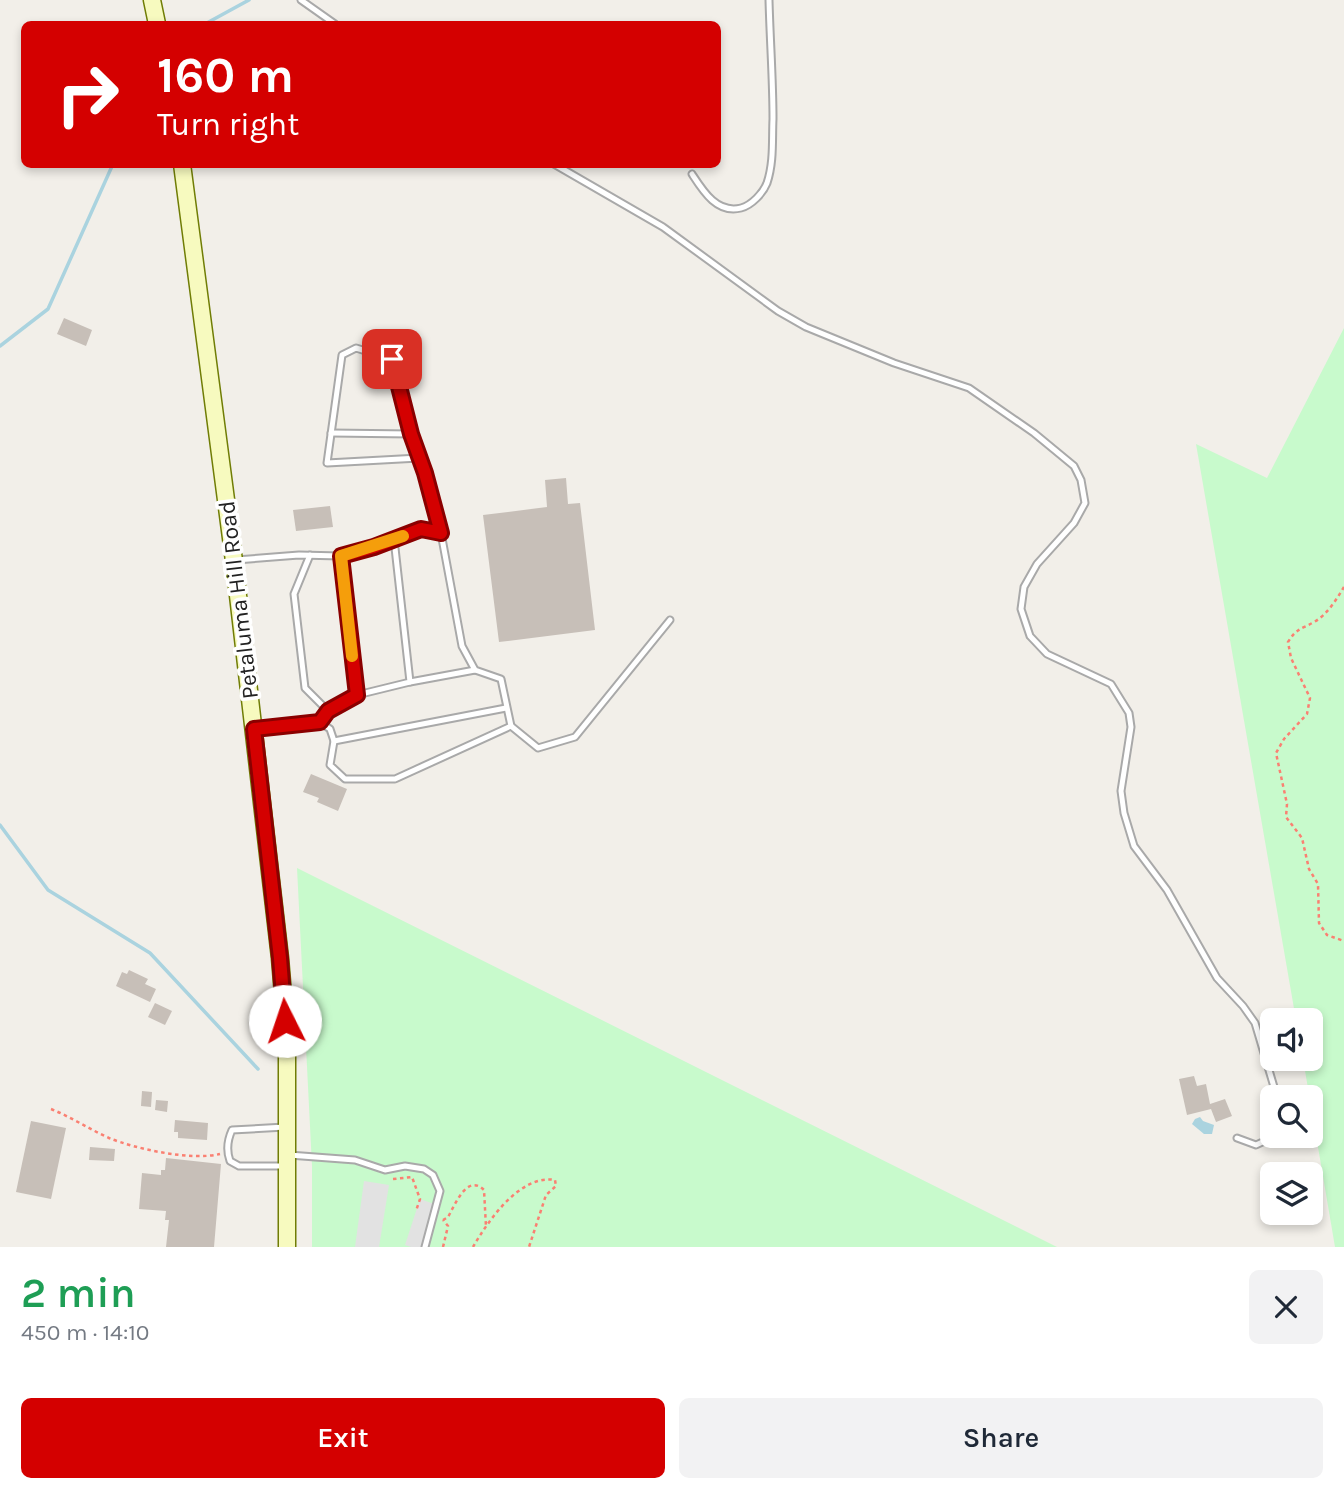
<!DOCTYPE html>
<html lang="en">
<head>
<meta charset="utf-8">
<style>
  :root { --surface:#fff; --page:#f2f2f3; --text:#1f2937; --muted:#747a83; --accent:#d40000 }
  body { margin:0; font-family:Karla,sans-serif; background:var(--page); color:var(--text); height:100vh; display:flex; flex-direction:column; font-size:26px; white-space:nowrap }
  * { box-sizing:border-box; margin:0 }
  p { font-size:23px; color:var(--muted) }
  .icon { flex:none; width:38px; height:38px; fill:none; stroke:currentColor; stroke-width:2; stroke-linecap:round; stroke-linejoin:round }
  .map { position:relative; height:1247px; overflow:hidden }
  .side { display:flex; flex-direction:column; background:var(--surface); flex:1 }
  .side>* { flex:none }
  .top-card { position:absolute; left:21px; top:21px; width:700px; height:147px; border-radius:10px; box-shadow:0 4px 10px #0003; background:#d40000; color:#fff; overflow:hidden }
  .fabs { position:absolute; left:1260px; top:1008px; display:grid; gap:14px }
  .fabs a { display:grid; place-items:center; width:63px; height:63px; border-radius:10px; background:var(--surface); box-shadow:0 4px 10px #0003; font-size:35px }
  .pin { position:absolute; display:grid; place-items:center; width:60px; height:60px; color:#fff; margin:-30px; border-radius:14px; box-shadow:0 4px 10px #0006 }
  .me { position:absolute; width:77px; margin:-38px; rotate:356deg; stroke-linejoin:round; filter:drop-shadow(0 0 5px #0008) }
  .turn { display:flex; align-items:center; gap:24px; height:147px; padding:0 21px; font-size:32px }
  .turn .icon { width:91px; height:91px; stroke-width:2.5 }
  .turn b { display:block; font-size:49px; line-height:60px }
  .round { display:grid; place-items:center; flex:none; width:74px; height:74px; border-radius:10px; background:var(--page) }
  .summary { display:flex; align-items:center; justify-content:space-between; height:119px; padding:0 21px }
  h1 { font-size:42px; font-weight:600; line-height:52px; color:#1e9e55 }
  .primary-button { display:flex; gap:14px; margin-top:auto; padding:14px 21px }
  .primary-button a { flex:1; height:80px; border-radius:10px; background:var(--accent); color:#fff; font-size:28px; font-weight:600; line-height:80px; text-align:center }
  .primary-button a+a { background:var(--page); color:var(--text) }
  .map>svg:first-child { display:block }
  .park { fill:#c8facc }
  .parking { fill:#e2e2e2 }
  .water { fill:#aad3df }
  .lines { fill:none; stroke-linecap:round; stroke-linejoin:round }
  .stream { stroke:#aad3df; stroke-width:3.5 }
  .building { fill:#c7bfb8 }
  .service-casing { stroke:#a9a9a9; stroke-width:9 }
  .secondary-casing { stroke:#707d05; stroke-width:19 }
  .path { stroke:#fa8072; stroke-width:2.5; stroke-dasharray:3.5 3.5; stroke-linecap:butt }
  .service { stroke:#fff; stroke-width:5 }
  .secondary { stroke:#f7fabf; stroke-width:16 }
  .route-casing { stroke:#8a0000; stroke-width:18 }
  .route { stroke:#d40000; stroke-width:12 }
  .slow { stroke:#f59e0b; stroke-width:12 }
  .labels { text-anchor:middle; stroke-width:7; stroke-linejoin:round; paint-order:stroke }
  .street-label { font-size:23px; fill:#222; stroke:#fff }
</style>
</head>
<body>
<div class="map">
<svg width="1344" height="1247" viewBox="0 0 1344 1247">
  <rect width="100%" height="100%" fill="#f2efe9"/>
  <g class="park">
    <polygon points="1344,328 1344,1247 1335,1247 1303,1059 1311,1059 1311,1020 1296,1020 1196,444 1267,478"/>
    <polygon points="297,868 1057,1247 312,1247 312,1166"/>
  </g>
  <g class="parking">
    <polygon points="364,1181 389,1185 379,1247 355,1247"/>
    <polygon points="420,1199 437,1205 425,1247 411,1247 405,1245"/>
  </g>
  <polygon class="water" points="1200,1117 1203,1121 1214,1125 1212,1134 1204,1134 1192,1124 1195,1119"/>
  <g class="lines">
    <g class="stream">
      <polyline points="205,24 249,0"/>
      <polyline points="0,346 48,309 113,164"/>
      <polyline points="0,825 48,890 150,953 258,1069"/>
    </g>
  </g>
  <g class="building">
    <polygon points="64,318 92,330 86,346 57,334"/>
    <polygon points="566,478 568,504 580,503 595,630 499,642 483,515 547,507 545,480"/>
    <polygon points="330,506 333,527 296,531 293,510"/>
    <polygon points="311,774 347,789 338,811 317,802 319,798 303,792"/>
    <polygon points="129,970 148,979 145,984 156,989 150,1002 116,986 122,972 127,974"/>
    <polygon points="155,1003 172,1011 165,1025 148,1017"/>
    <polygon points="1194,1076 1197,1086 1206,1084 1210,1104 1225,1099 1232,1116 1216,1122 1211,1109 1187,1115 1179,1079"/>
    <polygon points="142,1091 152,1092 151,1107 141,1106"/>
    <polygon points="156,1100 168,1101 167,1112 155,1110"/>
    <polygon points="175,1120 208,1123 207,1140 178,1138 178,1132 174,1132"/>
    <polygon points="31,1121 66,1128 51,1199 16,1192"/>
    <polygon points="90,1147 115,1149 114,1161 89,1160"/>
    <polygon points="166,1158 221,1164 214,1247 166,1247 169,1220 165,1220 166,1211 139,1209 142,1173 161,1175 161,1170 165,1170"/>
  </g>
  <g class="lines">
    <defs>
      <g id="service">
        <polyline points="301,0 335,24"/>
        <polyline points="554,164 663,227 778,311 806,327 894,363 969,388 1034,433 1074,466 1081,480 1085,503 1074,523 1037,564 1024,587 1021,609 1030,636 1047,654 1111,684 1129,713 1131,727 1121,791 1124,813 1134,846 1167,890 1217,978 1243,1006 1255,1023 1277,1097"/>
        <path d="M692,174C703,191 717,214 741,208C752,205 763,193 767,183C774,162 772,140 773,119C773,79 770,40 769,0"/>
        <polyline points="331,433 411,434"/>
        <polyline points="419,458 327,463 342,355 356,348 392,359 411,434 425,473 441,533"/>
        <polyline points="310,555 294,594 305,688 328,711 357,695"/>
        <polyline points="341,556 357,695 410,682 394,539"/>
        <polyline points="236,560 299,555 341,556 374,546 421,529 441,533 462,646 475,670 501,679 511,726 395,779 345,779 330,765 334,741 330,729 320,722 257,728"/>
        <polyline points="410,682 475,670"/>
        <polyline points="511,726 538,748 575,737 670,620"/>
        <polyline points="334,741 506,708"/>
        <polyline points="1237,1138 1256,1145 1269,1139 1272,1134"/>
        <polyline points="289,1155 355,1160 385,1170 405,1166 424,1169 433,1175 440,1191 425,1247"/>
        <path d="M284,1166H239L230,1161C226,1150 227,1141 232,1130L285,1127"/>
      </g>
      <g id="secondary">
        <polyline points="152,0 157,24"/>
        <polyline points="182,164 234,561 280,958 287,1043 287,1247"/>
      </g>
    </defs>
    <use href="#service" class="service-casing"/>
    <use href="#secondary" class="secondary-casing"/>
    <g class="path">
      <path d="M1344,587C1336,600 1327,615 1314,622C1300,630 1297,628 1288,642L1291,658L1310,698L1307,714L1284,739L1276,753L1287,804L1286,817L1302,838L1309,869L1318,884L1319,923L1327,935L1344,941"/>
      <path d="M51,1109C71,1117 89,1129 109,1138C136,1149 191,1161 220,1154"/>
      <polyline points="393,1179 412,1177 420,1199 416,1211"/>
      <path d="M443,1220L448,1217C455,1205 467,1173 484,1190L486,1227"/>
      <polyline points="443,1247 448,1226 443,1220"/>
      <path d="M473,1247C488,1221 520,1174 555,1180L556,1186L546,1195L529,1247"/>
    </g>
    <use href="#service" class="service"/>
    <use href="#secondary" class="secondary"/>
  </g>
  <g class="lines">
    <defs>
      <polyline id="route" points="285,1021 280,958 254,729 320,722 328,711 357,695 341,556 374,547 421,529 441,533 425,473 411,434 392,359"/>
    </defs>
    <use href="#route" class="route-casing"/>
    <use href="#route" class="route"/>
    <polyline class="slow" points="352,656 341,556 403,536"/>
  </g>
  <g class="labels">
    <g class="street-label">
      <text transform="translate(238 600) rotate(-97)" y="8">Petaluma Hill Road</text>
    </g>
  </g>
</svg>
<div class="fabs">
<a><svg class="icon" aria-label="sound" viewBox="0 0 24 24"><path d="M4 9h4l5-4v14l-5-4H4zM17 9q2 3 0 6"/></svg></a>
<a><svg class="icon" aria-label="search" viewBox="0 0 24 24"><circle cx="10" cy="10" r="6"/><path d="M15 15l6 6"/></svg></a>
<a><svg class="icon" aria-label="layers" viewBox="0 0 24 24"><path d="M12 4l9 5-9 5-9-5zM3 14l9 5 9-5"/></svg></a>
</div>
<div class="pin" style="left:392px;top:359px;background:#d93025"><svg class="icon" aria-label="arrive" viewBox="0 0 24 24"><path d="M6 21V4h12l-3 4 3 4H6"/></svg></div>
<svg class="me" style="left:285px;top:1021px" viewBox="-20 -20 40 40"><circle r="19" fill="#fff"/><path d="M0-13L10 11 0 6-10 11z" fill="#d40000"/></svg>
<div class="top-card">
<div class="turn"><svg class="icon" aria-label="right" viewBox="0 0 24 24"><path d="M7 20v-9h11M14 6l5 5-5 5"/></svg><div><b>160 m</b>Turn right</div></div>
</div>
</div>
<section class="side">
<div class="summary"><div><h1>2 min</h1><p>450 m · 14:10</p></div><a class="round"><svg class="icon" aria-label="close" viewBox="0 0 24 24"><path d="M6 6l12 12M18 6L6 18"/></svg></a></div>
<div class="primary-button"><a>Exit</a><a>Share</a></div>
</section>
</body>
</html>
